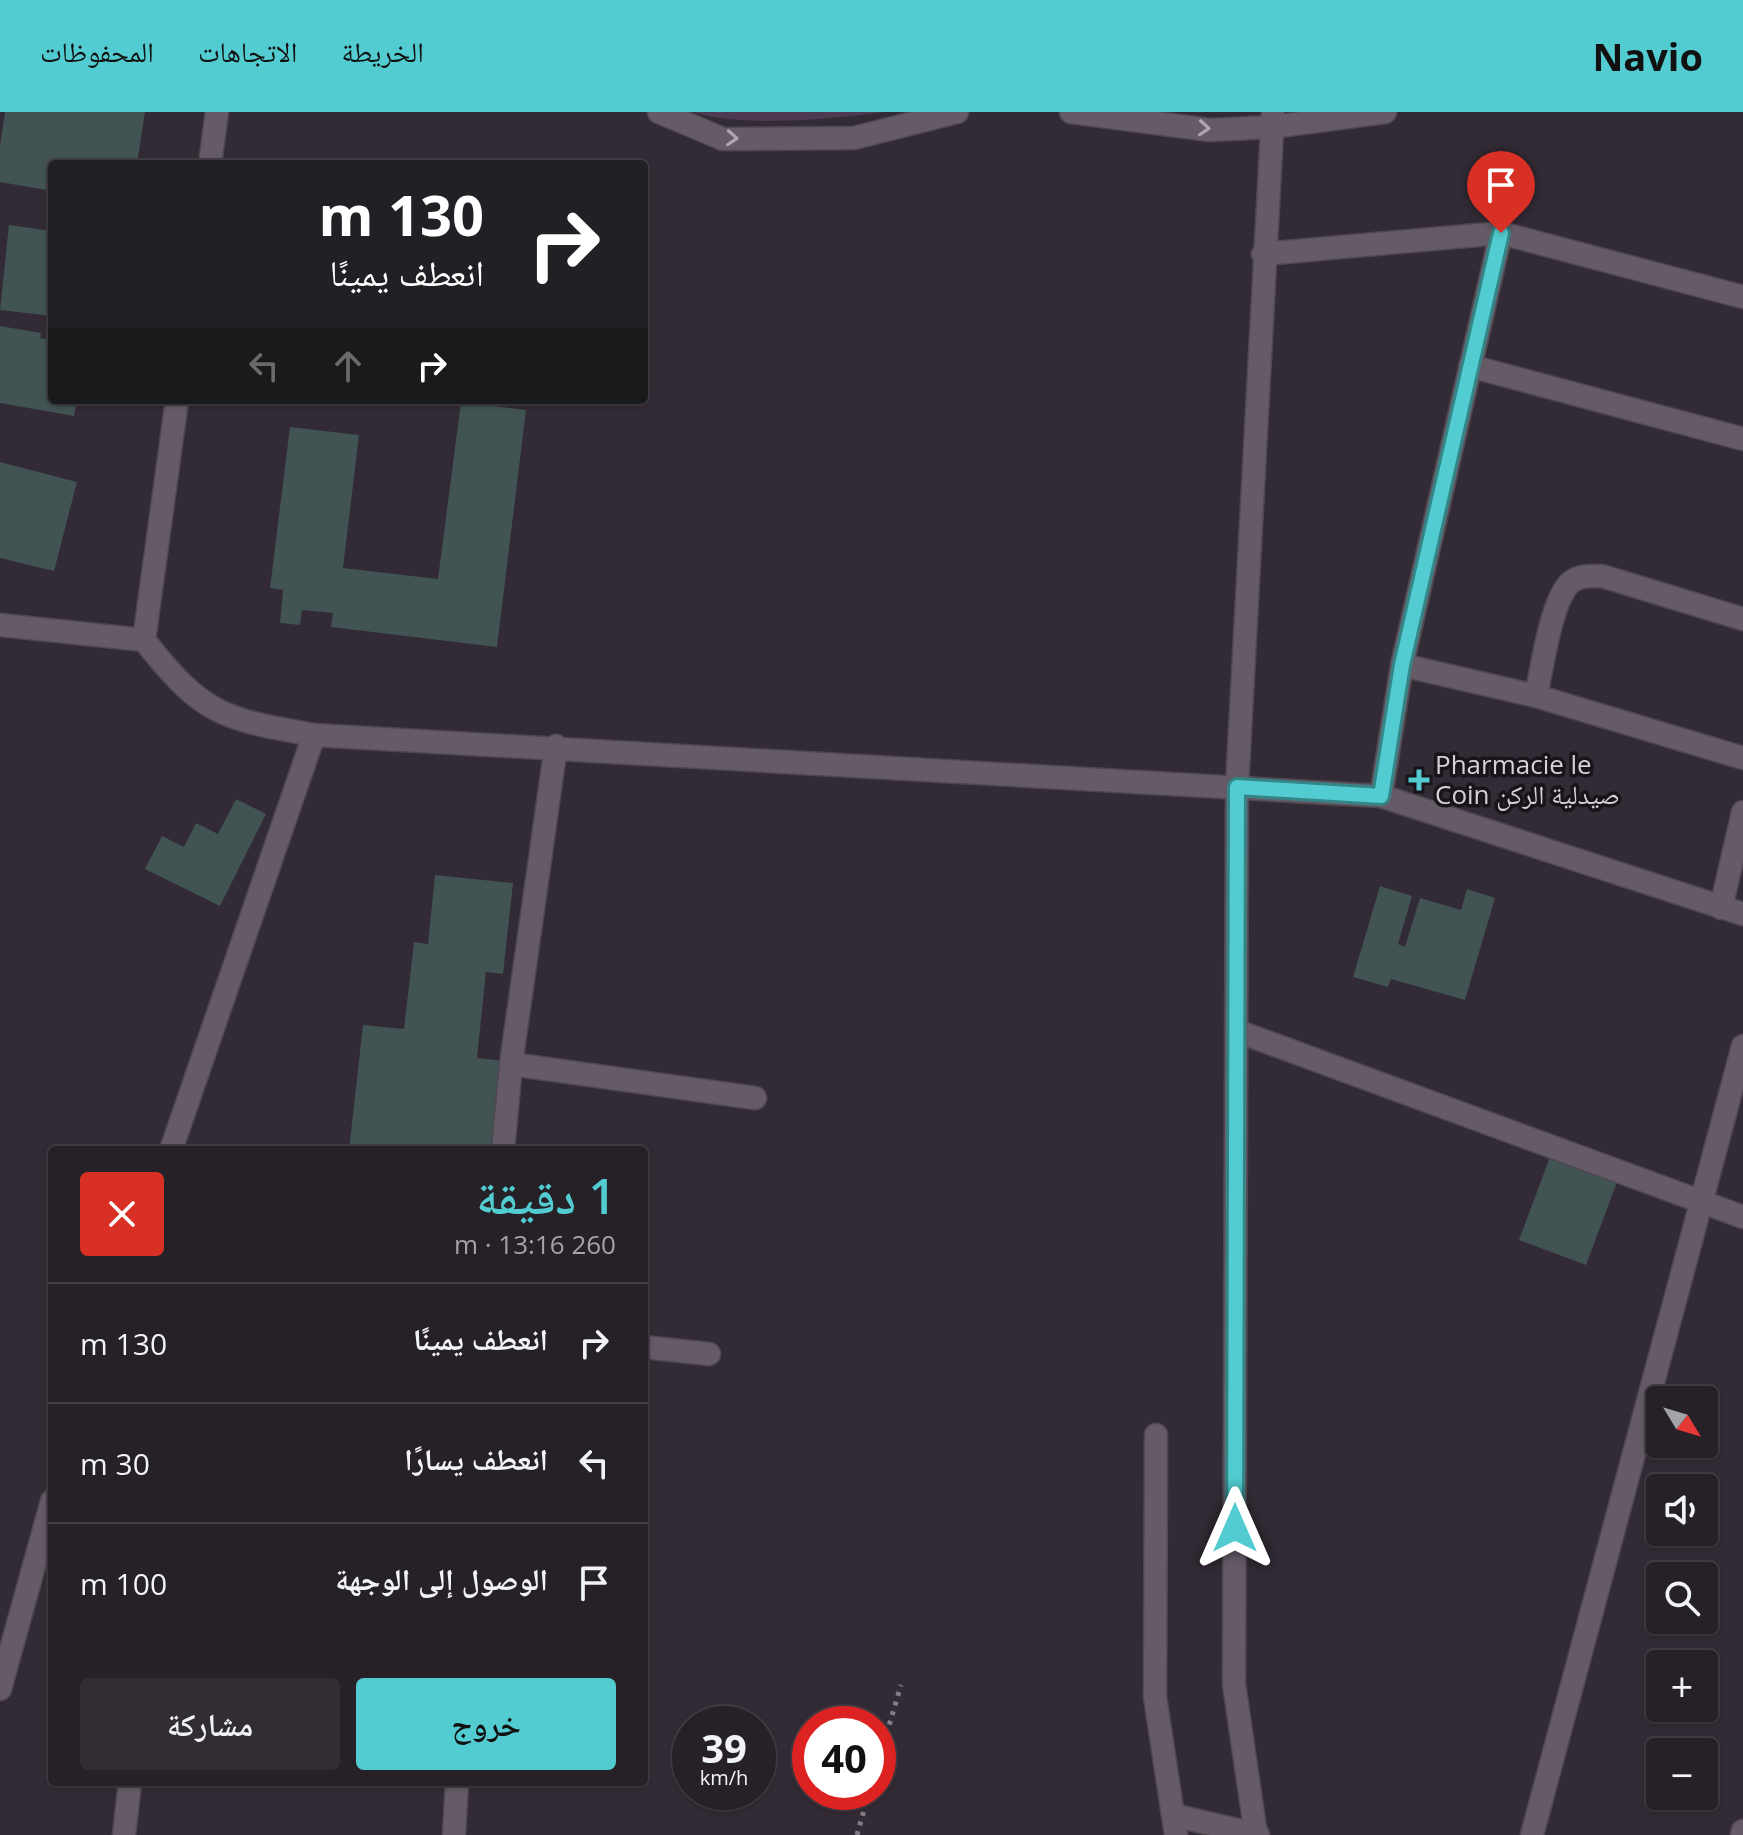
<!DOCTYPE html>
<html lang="ar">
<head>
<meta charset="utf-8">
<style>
  :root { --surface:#262027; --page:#322d33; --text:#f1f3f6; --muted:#a4a3a7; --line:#423e44; --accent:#52ccd0 }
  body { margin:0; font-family:"Open Sans","Noto Naskh Arabic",sans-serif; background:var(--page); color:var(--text); direction:rtl; height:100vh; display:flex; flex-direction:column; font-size:30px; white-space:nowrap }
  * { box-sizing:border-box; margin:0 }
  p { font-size:26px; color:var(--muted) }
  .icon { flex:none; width:44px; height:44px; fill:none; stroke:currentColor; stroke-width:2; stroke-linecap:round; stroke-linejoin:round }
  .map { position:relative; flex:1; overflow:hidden; direction:ltr }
  .side { position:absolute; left:48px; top:1034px; width:600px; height:640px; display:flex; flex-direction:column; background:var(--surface); border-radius:8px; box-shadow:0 2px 6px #0004,0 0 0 2px var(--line); direction:rtl }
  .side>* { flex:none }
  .guide { position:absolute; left:48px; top:48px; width:600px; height:244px; border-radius:8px; box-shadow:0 2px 6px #0004,0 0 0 2px var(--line); direction:rtl; background:#202124; color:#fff; overflow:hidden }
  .needle { width:52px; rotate:128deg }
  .tools { position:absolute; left:1646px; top:1274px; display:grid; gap:16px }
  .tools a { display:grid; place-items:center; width:72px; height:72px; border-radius:8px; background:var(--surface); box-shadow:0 2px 6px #0004,0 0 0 2px var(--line); font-size:40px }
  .speed { position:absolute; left:672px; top:1594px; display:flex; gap:16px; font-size:40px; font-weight:700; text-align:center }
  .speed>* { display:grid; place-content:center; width:104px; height:104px; border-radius:50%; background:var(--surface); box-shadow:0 2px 6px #0004,0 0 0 2px var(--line); line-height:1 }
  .speed small { font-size:20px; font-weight:400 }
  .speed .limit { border:12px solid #d22; background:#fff; color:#111 }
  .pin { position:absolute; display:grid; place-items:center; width:68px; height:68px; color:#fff; margin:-82px -34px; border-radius:50% 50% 50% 0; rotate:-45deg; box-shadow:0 0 8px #0007 }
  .pin .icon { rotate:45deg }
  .me { position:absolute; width:88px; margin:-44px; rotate:0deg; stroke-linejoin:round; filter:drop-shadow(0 0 6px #0008) }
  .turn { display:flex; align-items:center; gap:28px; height:168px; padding:0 32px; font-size:36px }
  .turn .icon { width:104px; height:104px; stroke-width:2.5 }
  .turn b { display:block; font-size:56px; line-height:68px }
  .lanes { display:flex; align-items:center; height:76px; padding:0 32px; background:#0003; justify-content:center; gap:40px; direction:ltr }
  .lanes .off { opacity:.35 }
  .round { display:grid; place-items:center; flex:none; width:84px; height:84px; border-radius:8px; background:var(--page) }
  .overview { display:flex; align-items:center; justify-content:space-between; height:136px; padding:0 32px }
  h1 { font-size:48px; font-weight:600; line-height:60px; color:var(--accent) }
  .action { display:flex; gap:16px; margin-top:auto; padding:16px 32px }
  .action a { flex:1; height:92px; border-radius:8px; background:var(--accent); color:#111; font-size:32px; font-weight:600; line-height:92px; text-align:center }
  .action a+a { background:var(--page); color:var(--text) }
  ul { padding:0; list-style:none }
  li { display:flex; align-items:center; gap:24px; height:120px; padding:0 32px; border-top:2px solid var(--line) }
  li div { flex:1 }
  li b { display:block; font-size:30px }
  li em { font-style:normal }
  header { display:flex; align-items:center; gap:48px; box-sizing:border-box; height:112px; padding:0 40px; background:var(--accent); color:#111 }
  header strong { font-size:38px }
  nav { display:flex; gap:44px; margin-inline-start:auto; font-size:28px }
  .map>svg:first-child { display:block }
  .green { fill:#4e3952 }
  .building { fill:#415353 }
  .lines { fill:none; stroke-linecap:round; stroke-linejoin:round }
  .minor-casing { stroke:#4f4750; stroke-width:25 }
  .tertiary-casing { stroke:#4f4750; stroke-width:25 }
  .path { stroke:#847d85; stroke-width:5; stroke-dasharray:4 6; stroke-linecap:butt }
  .minor { stroke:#645b67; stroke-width:22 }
  .tertiary { stroke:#645b67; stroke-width:22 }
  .oneway { stroke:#aea7b0 }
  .route-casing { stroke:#358587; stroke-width:20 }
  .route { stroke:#52ccd0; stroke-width:14 }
  .poi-dot { fill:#52ccd0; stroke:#181419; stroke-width:3 }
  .labels { text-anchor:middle; stroke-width:7; stroke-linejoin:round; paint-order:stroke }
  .poi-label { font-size:26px; fill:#d6d0d7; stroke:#181419; text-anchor:start }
</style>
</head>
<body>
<header>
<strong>Navio</strong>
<nav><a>الخريطة</a><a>الاتجاهات</a><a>المحفوظات</a></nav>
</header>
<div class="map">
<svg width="1743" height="1723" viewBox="0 0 1743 1723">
  <rect width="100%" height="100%" fill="#322a34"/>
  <path class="green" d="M693,0H884C832,7 742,16 693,0Z"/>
  <g class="building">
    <polygon points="5,0 145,0 137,52 52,52 52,79 0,70 0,34"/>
    <polygon points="9,113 52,119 52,204 0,198"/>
    <polygon points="0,214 41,221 40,226 52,228 52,288 77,288 74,304 0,291"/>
    <polygon points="461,290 526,298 497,535 331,515 333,501 302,498 300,513 280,511 283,478 270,476 290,315 359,323 343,456 438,467"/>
    <polygon points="0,350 77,370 54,459 0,446"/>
    <polygon points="236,687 266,702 220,794 145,757 162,724 184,735 196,711 218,722"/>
    <polygon points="435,763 513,771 503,862 486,860 477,946 505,949 495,1038 349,1038 363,913 404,917 414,830 428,832"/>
    <polygon points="1380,774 1412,784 1398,832 1405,835 1420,786 1461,798 1467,777 1495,786 1465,888 1391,867 1388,875 1353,865"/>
    <polygon points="1550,1045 1617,1070 1586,1153 1519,1128"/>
  </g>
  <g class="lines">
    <defs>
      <g id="minor">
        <polyline points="659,0 723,27 854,26 957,0"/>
        <polyline points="1071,0 1210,18 1272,15 1385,0"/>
        <polyline points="210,52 217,0"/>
        <polyline points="1263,142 1501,121"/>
        <polyline points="1743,185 1501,121 1402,553 1381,684 1743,802"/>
        <polyline points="1470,254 1743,327"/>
        <path d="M177,288L144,528C203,603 222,607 314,623L1381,684"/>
        <polyline points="0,513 144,528"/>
        <polyline points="1402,553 1536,584 1743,646"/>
        <path d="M1536,584C1542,557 1551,487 1571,470C1580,463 1591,464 1602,464L1743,507"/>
        <polyline points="1721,796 1743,700"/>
        <polyline points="1237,919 1743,1105"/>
        <polyline points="511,952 755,986"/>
        <polyline points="171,1038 314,623"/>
        <polyline points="503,1038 511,952 556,634"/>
        <polyline points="644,1235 709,1242"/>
        <polyline points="1156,1323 1155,1585 1176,1723"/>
        <polyline points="0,1577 52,1389"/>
        <polyline points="1173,1703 1258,1723"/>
        <polyline points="124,1723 130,1670"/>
        <polyline points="454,1723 457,1670"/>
        <polyline points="1532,1723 1743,934"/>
        <polyline points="1742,1723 1743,1719"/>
      </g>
      <polyline id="tertiary" points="1256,1723 1234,1572 1237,675 1273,0"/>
    </defs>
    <use href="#minor" class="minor-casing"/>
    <use href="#tertiary" class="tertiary-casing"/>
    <g class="path">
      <polyline points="878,1651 901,1573"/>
      <polyline points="857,1723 869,1680"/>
    </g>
    <use href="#minor" class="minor"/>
    <use href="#tertiary" class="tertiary"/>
  </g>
  <defs><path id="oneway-chevron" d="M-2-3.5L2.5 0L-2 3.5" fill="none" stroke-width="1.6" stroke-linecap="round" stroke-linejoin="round" transform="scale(2)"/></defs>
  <g class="oneway">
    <use href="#oneway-chevron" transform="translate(1204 16) rotate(4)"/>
    <use href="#oneway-chevron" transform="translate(732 26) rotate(4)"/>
  </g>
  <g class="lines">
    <defs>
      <polyline id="route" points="1235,1416 1237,675 1381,684 1402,553 1501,121"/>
    </defs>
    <use href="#route" class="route-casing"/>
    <use href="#route" class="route"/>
  </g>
  <path class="poi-dot" d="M1415 656h8v8h8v8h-8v8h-8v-8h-8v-8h8z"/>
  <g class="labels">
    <g class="poi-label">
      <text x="1435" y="662">Pharmacie le<tspan x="1435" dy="30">Coin صيدلية الركن</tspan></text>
    </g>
  </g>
</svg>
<div class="tools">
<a><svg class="needle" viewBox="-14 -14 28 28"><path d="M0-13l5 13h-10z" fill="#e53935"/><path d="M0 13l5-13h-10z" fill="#a4a3a7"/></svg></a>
<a><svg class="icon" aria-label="sound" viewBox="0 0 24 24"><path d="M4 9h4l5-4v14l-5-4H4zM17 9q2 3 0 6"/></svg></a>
<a><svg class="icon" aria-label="search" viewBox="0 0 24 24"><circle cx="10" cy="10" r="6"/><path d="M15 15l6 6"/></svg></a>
<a>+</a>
<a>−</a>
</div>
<div class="speed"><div>39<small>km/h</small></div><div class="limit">40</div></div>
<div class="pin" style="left:1501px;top:121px;background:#d93025"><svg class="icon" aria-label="arrive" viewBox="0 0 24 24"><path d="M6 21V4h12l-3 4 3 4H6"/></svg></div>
<svg class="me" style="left:1235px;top:1416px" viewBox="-20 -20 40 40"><path d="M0-17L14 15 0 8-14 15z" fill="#52ccd0" stroke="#fff" stroke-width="4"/></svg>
<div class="guide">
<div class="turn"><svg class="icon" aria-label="right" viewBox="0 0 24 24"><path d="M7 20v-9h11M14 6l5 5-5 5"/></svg><div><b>130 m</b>انعطف يمينًا</div></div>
<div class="lanes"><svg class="icon off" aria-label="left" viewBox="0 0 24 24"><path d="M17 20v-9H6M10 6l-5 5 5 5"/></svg><svg class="icon off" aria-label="ahead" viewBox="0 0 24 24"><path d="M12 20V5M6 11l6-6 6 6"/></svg><svg class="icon" aria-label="right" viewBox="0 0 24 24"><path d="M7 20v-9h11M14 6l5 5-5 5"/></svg></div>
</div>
<section class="side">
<div class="overview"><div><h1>1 دقيقة</h1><p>260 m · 13:16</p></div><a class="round" style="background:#d93025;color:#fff"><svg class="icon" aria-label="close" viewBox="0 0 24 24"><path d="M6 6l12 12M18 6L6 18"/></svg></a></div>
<ul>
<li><svg class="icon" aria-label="right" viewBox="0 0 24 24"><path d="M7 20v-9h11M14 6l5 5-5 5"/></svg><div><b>انعطف يمينًا</b></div><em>130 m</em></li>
<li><svg class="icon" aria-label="left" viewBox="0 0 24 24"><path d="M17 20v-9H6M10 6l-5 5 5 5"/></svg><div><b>انعطف يسارًا</b></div><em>30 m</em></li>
<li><svg class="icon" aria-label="arrive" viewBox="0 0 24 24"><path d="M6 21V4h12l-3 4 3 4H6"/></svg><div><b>الوصول إلى الوجهة</b></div><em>100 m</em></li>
</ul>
<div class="action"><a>خروج</a><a>مشاركة</a></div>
</section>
</div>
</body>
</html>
